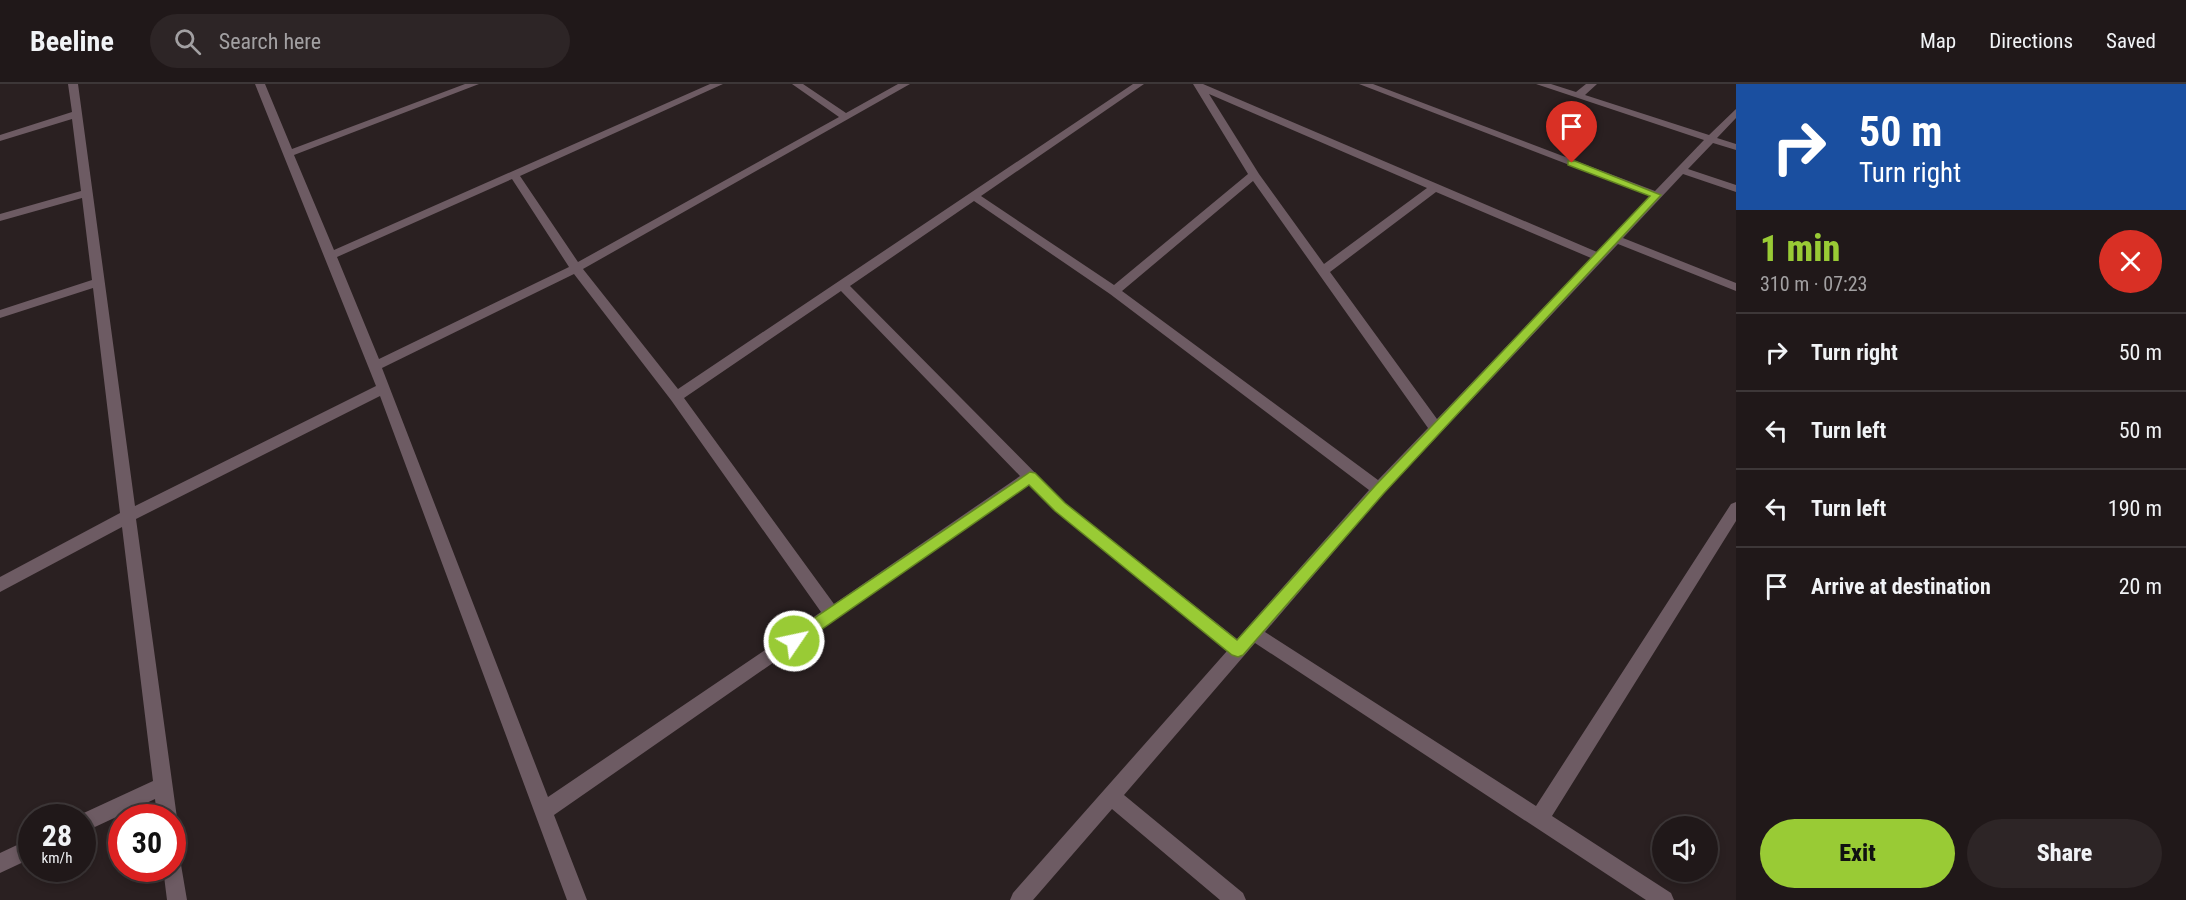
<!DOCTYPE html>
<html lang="en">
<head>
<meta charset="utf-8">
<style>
  :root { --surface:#201819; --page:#2d2526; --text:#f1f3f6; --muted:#a2a0a2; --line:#3d3738; --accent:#99cb35 }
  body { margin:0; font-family:"Roboto Condensed",sans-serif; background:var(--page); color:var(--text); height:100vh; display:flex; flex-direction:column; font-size:22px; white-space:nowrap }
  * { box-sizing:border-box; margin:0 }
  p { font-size:20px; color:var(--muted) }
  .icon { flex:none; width:33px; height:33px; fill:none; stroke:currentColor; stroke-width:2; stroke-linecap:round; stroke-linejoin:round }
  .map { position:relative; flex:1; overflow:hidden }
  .details { display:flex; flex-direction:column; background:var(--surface); width:450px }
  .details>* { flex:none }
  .banner { background:#1a4fa0; color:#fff; overflow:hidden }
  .buttons { position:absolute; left:1652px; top:732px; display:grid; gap:12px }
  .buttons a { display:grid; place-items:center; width:66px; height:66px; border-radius:50%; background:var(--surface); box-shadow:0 3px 9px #0003,0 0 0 2px var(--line); font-size:30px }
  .speed { position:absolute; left:18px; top:720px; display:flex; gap:12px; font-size:30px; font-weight:700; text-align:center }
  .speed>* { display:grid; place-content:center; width:78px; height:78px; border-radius:50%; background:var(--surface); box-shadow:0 3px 9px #0003,0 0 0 2px var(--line); line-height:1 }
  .speed small { font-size:15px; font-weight:400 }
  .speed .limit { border:9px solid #d22; background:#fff; color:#111 }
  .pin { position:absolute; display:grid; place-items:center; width:51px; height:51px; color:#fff; margin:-62px -26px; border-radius:50% 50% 50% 0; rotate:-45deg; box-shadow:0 0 6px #0007 }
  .pin .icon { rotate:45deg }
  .me { position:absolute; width:66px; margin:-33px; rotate:56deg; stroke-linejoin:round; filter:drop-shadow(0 0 4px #0008) }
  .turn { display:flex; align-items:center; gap:21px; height:126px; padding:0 24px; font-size:27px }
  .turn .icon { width:78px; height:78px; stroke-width:2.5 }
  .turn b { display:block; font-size:42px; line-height:51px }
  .round { display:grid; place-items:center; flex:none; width:63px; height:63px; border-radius:32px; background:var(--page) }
  .headline { display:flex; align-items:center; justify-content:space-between; height:102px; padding:0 24px }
  h1 { font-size:36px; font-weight:800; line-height:45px; color:var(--accent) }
  .cta { display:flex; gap:12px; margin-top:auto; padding:12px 24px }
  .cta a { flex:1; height:69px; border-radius:36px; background:var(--accent); color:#111; font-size:24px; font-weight:800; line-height:69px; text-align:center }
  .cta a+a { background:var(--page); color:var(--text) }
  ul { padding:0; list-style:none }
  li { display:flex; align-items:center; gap:18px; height:78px; padding:0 24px; border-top:2px solid var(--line) }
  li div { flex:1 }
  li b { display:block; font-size:22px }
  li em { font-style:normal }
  header { display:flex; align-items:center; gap:36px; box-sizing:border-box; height:84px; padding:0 30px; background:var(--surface); border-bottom:2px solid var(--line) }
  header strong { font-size:28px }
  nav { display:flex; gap:33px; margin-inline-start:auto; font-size:21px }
  .search { width:420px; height:54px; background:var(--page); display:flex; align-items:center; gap:15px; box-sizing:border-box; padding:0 21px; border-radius:33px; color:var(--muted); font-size:22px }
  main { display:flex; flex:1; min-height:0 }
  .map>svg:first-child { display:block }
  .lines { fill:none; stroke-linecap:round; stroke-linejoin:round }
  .street { fill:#6d5b63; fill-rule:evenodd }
  .route { fill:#99cb35; stroke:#638422; stroke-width:1.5 }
</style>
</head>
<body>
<header>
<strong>Beeline</strong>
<div class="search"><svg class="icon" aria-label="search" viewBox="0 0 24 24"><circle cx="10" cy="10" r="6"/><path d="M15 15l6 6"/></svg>Search here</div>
<nav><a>Map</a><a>Directions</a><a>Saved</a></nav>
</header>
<main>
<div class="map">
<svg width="1736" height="816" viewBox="0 0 1736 816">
  <rect width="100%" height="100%" fill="#2a2021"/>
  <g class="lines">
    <g class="street">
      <path d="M68,0H78L135,422L376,302L255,0H265L292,65L465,0H479L294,71L334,166L710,0H723L520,92L578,178L839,33L792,0H803L846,29L898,0H910L583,185L678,305L1133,0H1144L981,112L1114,201L1248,90L1193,0H1203L1597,168L1650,112L1359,0H1373L1655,107L1704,56L1536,0H1551L1576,8L1586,0H1597L1585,11L1709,51L1736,25V34L1717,54L1736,60V66L1713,59L1688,85L1736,101V108L1683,90L1623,154L1736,199V207L1618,160L1384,409L1265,548L1536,722L1731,420L1736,418V437L1552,732L1671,809L1674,816H1646L1255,559L1124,711L1243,809L1246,816H1220L1112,725L1033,816H1010L1013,809L1227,567L1055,427L1029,401L554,731L587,816H567L380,312L136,435L177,734L172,741V734H157L155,715L82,749V734L75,733L153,697L122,443L0,508V493L120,429L93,204L0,234V226L92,196L82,114L0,137V130L81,107L72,35L0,57V51L72,28ZM1209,10L1427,104L1324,180L1259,90ZM512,95L569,183L379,275L337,173ZM1253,97L1428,344L1378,396L1122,207ZM1436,108L1591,174L1437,335L1330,188ZM974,117L1110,210L1369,406L1237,555L1065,419L850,202ZM574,190L671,316L821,528L548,713L382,284ZM841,207L1020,392L834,520L684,314Z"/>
      <polygon points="32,754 32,774 0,789 0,769"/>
      <polygon points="172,766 179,769 187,816 167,816 163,784 172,784"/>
    </g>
  </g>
  <polygon class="route" points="1568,77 1575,77 1661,111 1384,409 1243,571 1238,573 1232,571 1055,427 1029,401 799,561 794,563 788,561 786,557 788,552 1030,388 1035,389 1065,419 1237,556 1375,402 1650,112 1568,81"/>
</svg>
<div class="buttons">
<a><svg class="icon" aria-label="sound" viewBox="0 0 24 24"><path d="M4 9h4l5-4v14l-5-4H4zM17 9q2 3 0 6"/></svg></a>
</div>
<div class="speed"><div>28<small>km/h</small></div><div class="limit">30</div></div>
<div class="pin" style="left:1572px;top:79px;background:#d93025"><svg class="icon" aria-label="arrive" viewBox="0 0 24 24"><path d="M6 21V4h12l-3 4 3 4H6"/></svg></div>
<svg class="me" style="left:794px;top:557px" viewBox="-20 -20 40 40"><circle r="17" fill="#99cb35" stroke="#fff" stroke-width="3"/><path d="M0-11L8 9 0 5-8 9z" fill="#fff"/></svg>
</div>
<section class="details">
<div class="banner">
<div class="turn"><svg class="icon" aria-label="right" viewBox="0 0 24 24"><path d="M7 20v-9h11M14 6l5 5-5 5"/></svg><div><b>50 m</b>Turn right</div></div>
</div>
<div class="headline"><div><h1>1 min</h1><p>310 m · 07:23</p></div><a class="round" style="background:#d93025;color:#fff"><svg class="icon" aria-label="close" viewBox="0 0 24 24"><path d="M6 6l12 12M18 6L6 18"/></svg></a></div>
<ul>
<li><svg class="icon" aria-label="right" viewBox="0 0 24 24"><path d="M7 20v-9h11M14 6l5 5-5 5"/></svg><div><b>Turn right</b></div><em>50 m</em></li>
<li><svg class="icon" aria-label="left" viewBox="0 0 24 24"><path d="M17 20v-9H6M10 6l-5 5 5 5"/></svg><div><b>Turn left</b></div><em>50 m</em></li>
<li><svg class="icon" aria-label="left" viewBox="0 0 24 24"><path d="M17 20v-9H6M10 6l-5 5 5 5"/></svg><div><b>Turn left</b></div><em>190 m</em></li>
<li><svg class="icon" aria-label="arrive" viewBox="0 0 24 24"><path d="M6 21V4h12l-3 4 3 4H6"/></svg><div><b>Arrive at destination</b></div><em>20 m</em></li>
</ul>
<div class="cta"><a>Exit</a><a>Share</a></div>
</section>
</main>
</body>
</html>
